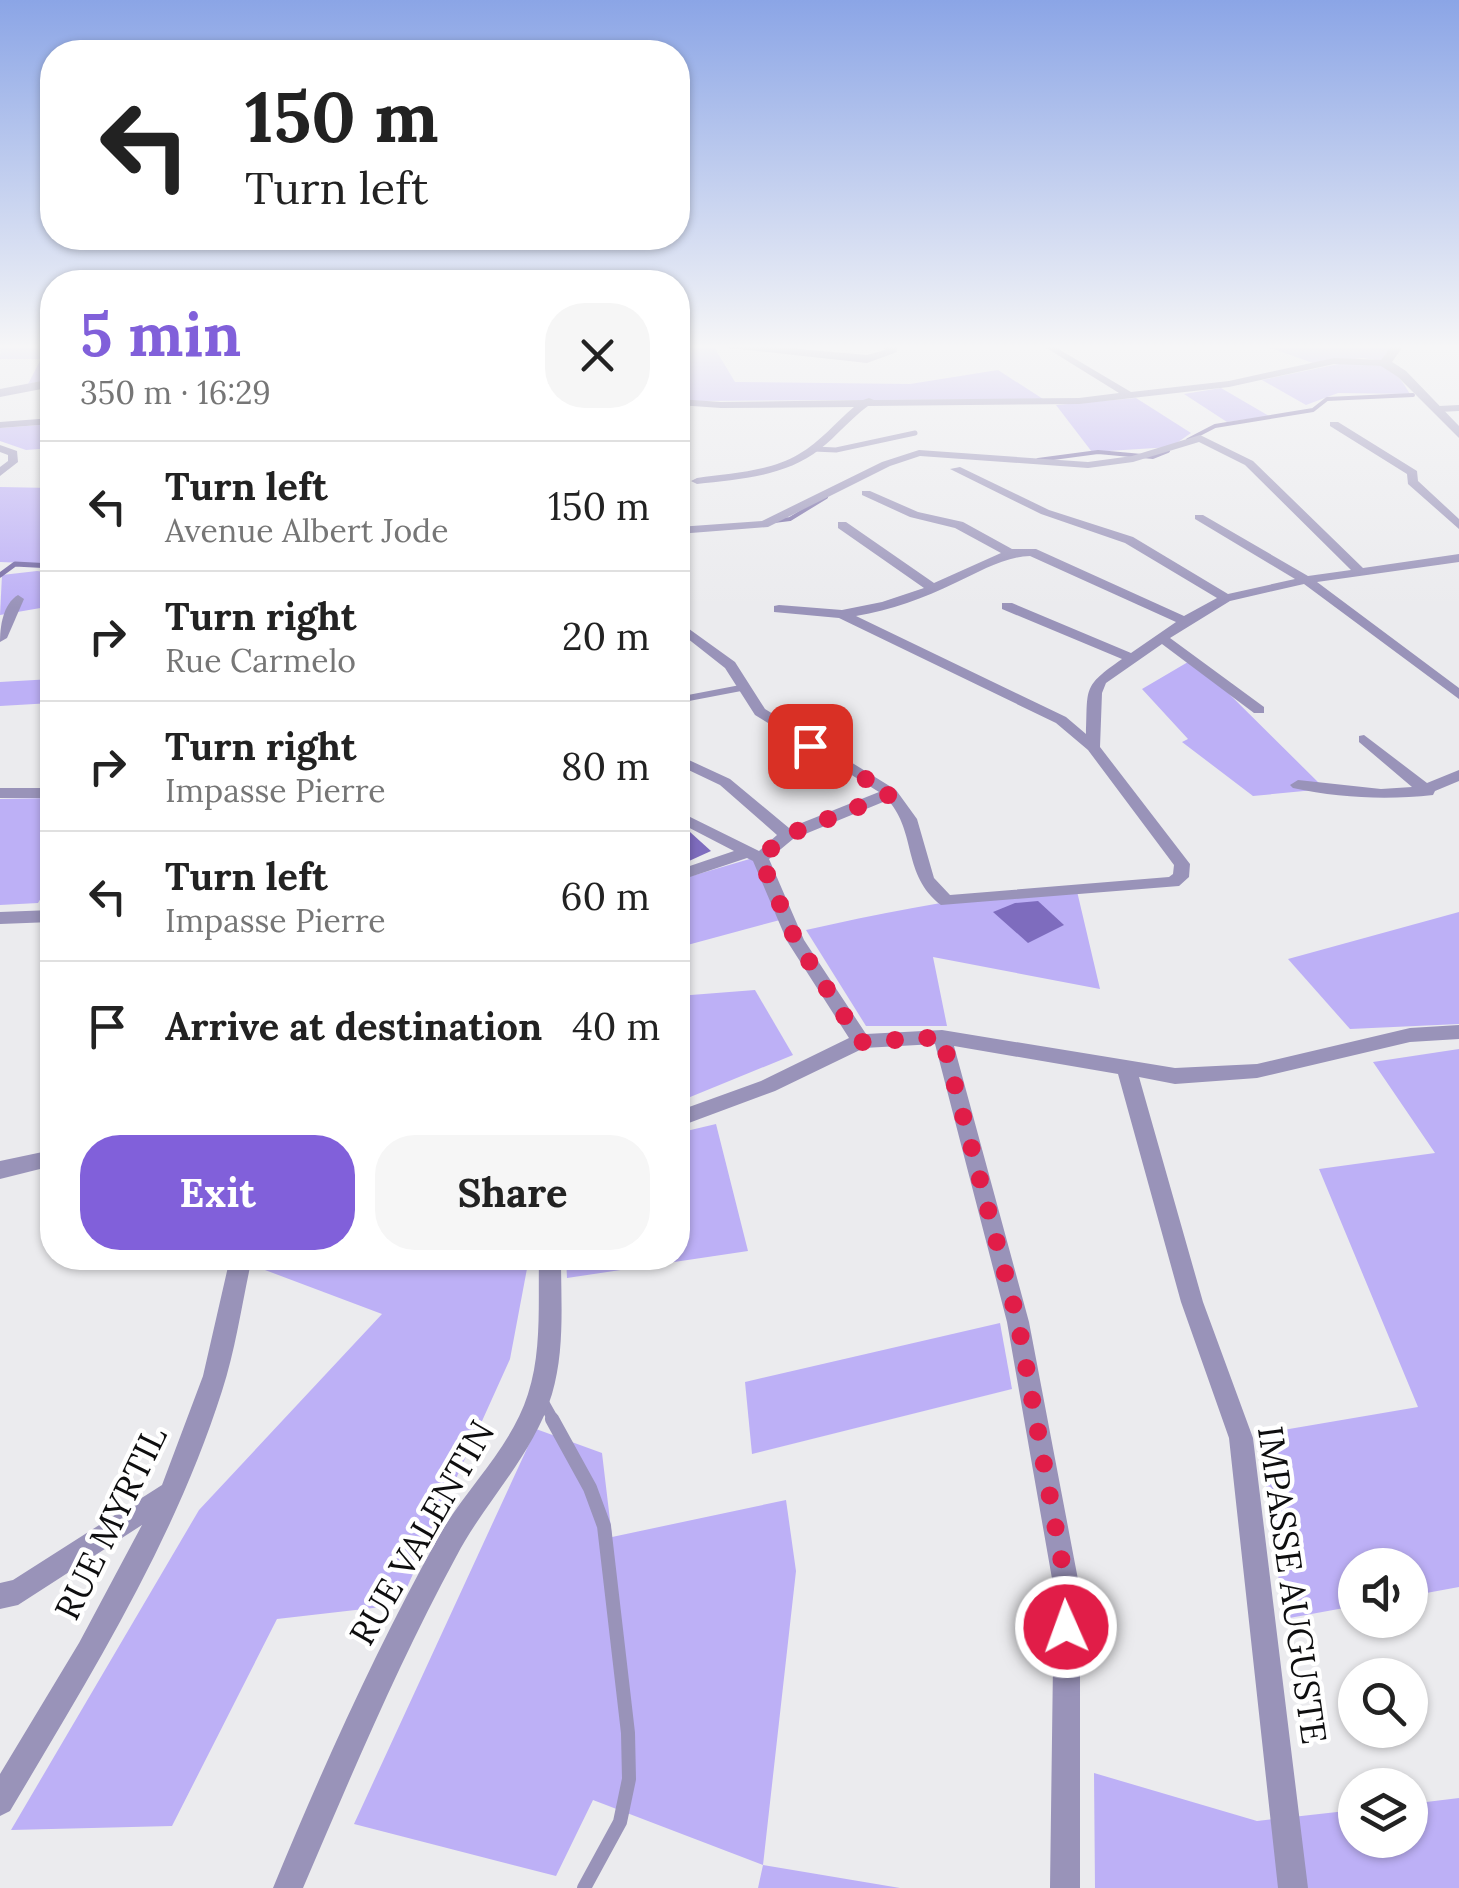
<!DOCTYPE html>
<html lang="en">
<head>
<meta charset="utf-8">
<style>
  :root { --surface:#fff; --page:#f6f6f6; --text:#222; --muted:#767676; --line:#e0e0e0; --accent:#8160da }
  body { margin:0; font-family:Lora,serif; background:var(--page); color:var(--text); height:100vh; display:flex; flex-direction:column; font-size:38px; white-space:nowrap }
  * { box-sizing:border-box; margin:0 }
  p { font-size:32px; color:var(--muted) }
  .icon { flex:none; width:55px; height:55px; fill:none; stroke:currentColor; stroke-width:2; stroke-linecap:round; stroke-linejoin:round }
  .map { position:relative; flex:1; overflow:hidden }
  .details { position:absolute; left:40px; top:270px; width:650px; height:1000px; display:flex; flex-direction:column; background:var(--surface); border-radius:40px; box-shadow:0 2px 8px #0004 }
  .details>* { flex:none }
  .banner { position:absolute; left:40px; top:40px; width:650px; height:210px; border-radius:40px; box-shadow:0 2px 8px #0004; background:#fff; color:var(--text); overflow:hidden }
  .tools { position:absolute; left:1338px; top:1548px; display:grid; gap:20px }
  .tools a { display:grid; place-items:center; width:90px; height:90px; border-radius:50%; background:var(--surface); box-shadow:0 2px 8px #0004; font-size:50px }
  .pin { position:absolute; display:grid; place-items:center; width:85px; height:85px; color:#fff; margin:-42px; border-radius:20px; box-shadow:0 5px 15px #0006 }
  .me { position:absolute; width:110px; margin:-55px; rotate:358deg; stroke-linejoin:round; filter:drop-shadow(0 0 8px #0008) }
  .turn { display:flex; align-items:center; gap:35px; height:210px; padding:0 40px; font-size:45px }
  .turn .icon { width:130px; height:130px; stroke-width:2.5 }
  .turn b { display:block; font-size:70px; line-height:85px }
  .round { display:grid; place-items:center; flex:none; width:105px; height:105px; border-radius:40px; background:var(--page) }
  .head { display:flex; align-items:center; justify-content:space-between; height:170px; padding:0 40px }
  h1 { font-size:60px; font-weight:800; line-height:75px; color:var(--accent) }
  .action { display:flex; gap:20px; margin-top:auto; padding:20px 40px }
  .action a { flex:1; height:115px; border-radius:40px; background:var(--accent); color:#fff; font-size:40px; font-weight:800; line-height:115px; text-align:center }
  .action a+a { background:var(--page); color:var(--text) }
  ul { padding:0; list-style:none }
  li { display:flex; align-items:center; gap:30px; height:130px; padding:0 40px; border-top:2px solid var(--line) }
  li div { flex:1 }
  li b { display:block; font-size:38px }
  li em { font-style:normal }
  .map>svg:first-child { display:block }
  .green { fill:#bdb0f6 }
  .lines { fill:none; stroke-linecap:round; stroke-linejoin:round }
  .stream-far1 { stroke:#7468a4; stroke-width:4 }
  .stream { stroke:#7468a4; stroke-width:5 }
  .building { fill:#7e6cbe }
  .service-far3 { stroke:#9993b9; stroke-width:5 }
  .service-far2 { stroke:#9993b9; stroke-width:6 }
  .service-far1 { stroke:#9993b9; stroke-width:11 }
  .service { stroke:#9993b9; stroke-width:14 }
  .minor { fill:#9993b9; fill-rule:evenodd }
  .tertiary { fill:#9993b9; fill-rule:evenodd }
  .route { stroke:#e11d48; stroke-width:18; stroke-dasharray:0 32.4 }
  .labels { text-anchor:middle; stroke-width:9; stroke-linejoin:round; paint-order:stroke }
  .near-street-label { font-size:35px; fill:#0e0e0f; stroke:#fff }
</style>
</head>
<body>
<div class="map">
<svg width="1459" height="1888" viewBox="0 0 1459 1888">
  <rect width="100%" height="100%" fill="#ebebee"/>
  <g class="green">
    <polygon points="1,344 52,344 52,379 28,384 41,359 0,359"/>
    <polygon points="1259,344 1395,344 1383,361 1363,358 1313,363"/>
    <polygon points="714,347 735,382 910,384 998,370 1043,399 689,401 678,396 678,348"/>
    <path d="M1348,362C1381,362 1393,364 1410,394L1338,393L1306,405L1262,380Z"/>
    <polygon points="1221,388 1269,416 1227,422 1184,394"/>
    <polygon points="1136,398 1191,433 1171,447 1092,452 1056,405"/>
    <polygon points="52,424 52,448 26,450 0,441 0,428"/>
    <polygon points="0,487 52,488 52,564 0,562"/>
    <polygon points="37,571 52,573 52,606 0,615 2,575"/>
    <polygon points="1188,662 1209,674 1325,789 1253,796 1182,742 1188,739 1142,689"/>
    <polygon points="52,679 52,703 0,706 0,682"/>
    <polygon points="52,798 52,880 38,903 0,905 0,799"/>
    <polygon points="753,858 780,920 680,947 678,960 678,880"/>
    <path d="M1076,887L1100,989L933,957L947,1026H866L806,930C895,910 984,893 1076,887Z"/>
    <polygon points="1459,912 1459,1024 1350,1029 1288,959"/>
    <polygon points="755,990 793,1055 678,1102 678,996"/>
    <polygon points="1459,1049 1459,1587 1410,1596 1410,1565 1355,1565 1355,1606 1284,1619 1259,1434 1418,1407 1319,1169 1435,1153 1373,1062"/>
    <polygon points="716,1124 748,1251 567,1278 566,1258 678,1258 678,1133"/>
    <polygon points="268,1258 529,1258 510,1359 399,1605 277,1619 172,1826 11,1830 199,1510 382,1314 265,1270"/>
    <polygon points="1000,1323 1012,1389 752,1454 745,1382"/>
    <polygon points="536,1429 602,1453 612,1537 786,1500 796,1571 763,1865 900,1888 758,1888 763,1865 593,1800 556,1876 354,1824"/>
    <polygon points="1094,1773 1257,1821 1355,1810 1355,1840 1410,1840 1410,1804 1459,1798 1459,1888 1095,1888"/>
  </g>
  <g class="lines">
    <g class="stream-far1">
      <polyline points="1188,440 1215,426 1313,410 1327,399 1413,395"/>
      <polyline points="1038,460 1098,452 1153,457 1168,451"/>
      <polyline points="774,521 790,519 826,497"/>
    </g>
    <polyline class="stream" points="0,575 15,564 52,566"/>
  </g>
  <g class="building">
    <polygon points="678,826 690,832 711,851 678,866"/>
    <polygon points="1038,901 1064,925 1028,943 993,912 1015,903"/>
  </g>
  <g class="lines">
    <polyline class="service-far3" points="814,449 836,450 915,433"/>
    <polyline class="service-far2" points="678,700 746,687"/>
    <polyline class="service-far1" points="541,1398 554,1421"/>
    <polyline class="service" points="552,1419 590,1488 604,1526 628,1733 629,1779 620,1822 584,1888"/>
    <g class="minor">
      <path d="M1040,344H1050L1131,392L1229,381L1334,358L1385,360L1390,363L1385,366L1334,364L1229,387L1079,404L868,406C850,419 837,436 820,449C785,477 739,479 697,484L691,481L697,478C731,473 769,472 799,454C820,442 836,422 854,407L721,408L678,405V399L721,402L863,400L869,398L874,400L1079,398L1119,393Z"/>
      <polygon points="1459,405 1459,411 1439,412 1434,409 1439,406"/>
      <polygon points="52,418 52,424 0,428 0,422"/>
      <polygon points="1330,422 1338,422 1417,471 1418,481 1459,519 1459,529 1408,484 1407,474 1330,426"/>
      <path d="M1200,435L1253,461L1363,568L1459,554V562L1317,582L1459,688V699L1304,584L1230,601L1170,638L1264,707V713H1254L1162,644L1106,683L1102,693L1100,747L1190,864L1189,877L1179,886L941,905C902,875 917,833 888,800L793,839L769,859L804,940L866,1034L942,1030L1175,1068L1257,1064L1410,1028L1459,1025V1039L1410,1042L1257,1078L1175,1084L1139,1077L1203,1302L1253,1438L1308,1888H1278L1229,1438L1181,1302L1118,1074L954,1046L1029,1322L1080,1590V1888H1050L1054,1590L1007,1322L935,1044L864,1048L775,1091L678,1127V1111L761,1081L849,1038L787,941L753,861L747,858L678,881V870L734,851L678,822V811L759,851L777,835L720,785L678,765V755L730,779L789,828L879,792L755,715L725,668L678,631V621L735,662L765,709L896,790L917,819L934,878L950,895L1169,877L1173,874L1174,865L1088,750L1056,723L839,618L774,612V606L779,605L842,610L882,602L924,588L838,528V522H846L934,583L1001,553L955,528L910,517L862,495V491H870L918,512L963,522L1012,549H1036L1184,616L1217,598L1125,543L1041,514L950,469L960,467L1049,510L1133,537L1228,594L1295,579L1195,519V515H1203L1308,576L1351,570L1245,465L1199,442L1133,462L1088,468L920,456L890,466L768,527L678,534V527L762,521L882,462L919,450L1088,462L1132,456ZM1030,556L1176,622L1131,653L1012,603H1002V609L1122,659C1082,687 1088,687 1086,734L1066,717L856,616C891,610 924,598 955,583C980,572 1003,557 1030,556Z"/>
      <polygon points="0,445 17,451 18,462 0,476 0,467 8,461 8,455 0,452"/>
      <path d="M18,595L24,599L7,638L0,642C0,626 3,604 18,595Z"/>
      <path d="M1364,735L1427,783L1459,770V781L1435,791L1433,795C1387,800 1339,798 1293,788L1290,785L1298,780L1381,789L1412,787L1359,742V736Z"/>
      <rect x="0" y="788" width="52" height="10"/>
      <polygon points="52,910 52,922 0,924 0,912"/>
      <polygon points="52,1150 52,1166 0,1179 0,1161"/>
      <path d="M230,1258H252C242,1302 236,1348 222,1391C174,1542 90,1676 10,1811L0,1816V1774L79,1643L142,1525L18,1605L0,1609V1583L13,1580L162,1485L203,1376Z"/>
      <path d="M539,1258H561C561,1303 565,1350 552,1394C533,1456 485,1501 456,1557C398,1664 351,1776 303,1888H273C322,1769 376,1649 439,1536C466,1488 511,1448 528,1394C542,1351 538,1303 539,1258Z"/>
    </g>
    <g class="tertiary">
      <polygon points="678,344 742,344 867,355 885,350 884,344 896,344 897,352 867,363 702,345 678,348"/>
      <polygon points="1393,344 1405,344 1392,362 1406,371 1459,426 1459,438 1398,377 1381,366 1379,363"/>
      <polygon points="52,379 52,387 0,397 0,389"/>
    </g>
  </g>
  <linearGradient id="sky" x2="0" y2="1"><stop stop-color="#8ba5e6"/><stop offset="0.57" stop-color="#f6f6f7"/><stop offset="1" stop-color="#f6f6f7" stop-opacity="0"/></linearGradient>
  <rect width="1459" height="608" fill="url(#sky)"/>
  <g class="lines">
    <polyline class="route" points="810,746 891,794 787,835 760,858 796,941 861,1042 942,1037 1018,1322 1067,1590 1066,1627"/>
  </g>
  <g class="labels">
    <g class="near-street-label">
      <text transform="translate(111 1523) rotate(-64)" y="12">RUE MYRTIL</text>
      <text transform="translate(422 1533) rotate(-60)" y="12">RUE VALENTIN</text>
      <text transform="translate(1292 1585) rotate(82)" y="12">IMPASSE AUGUSTE</text>
    </g>
  </g>
</svg>
<div class="tools">
<a><svg class="icon" aria-label="sound" viewBox="0 0 24 24"><path d="M4 9h4l5-4v14l-5-4H4zM17 9q2 3 0 6"/></svg></a>
<a><svg class="icon" aria-label="search" viewBox="0 0 24 24"><circle cx="10" cy="10" r="6"/><path d="M15 15l6 6"/></svg></a>
<a><svg class="icon" aria-label="layers" viewBox="0 0 24 24"><path d="M12 4l9 5-9 5-9-5zM3 14l9 5 9-5"/></svg></a>
</div>
<div class="pin" style="left:810px;top:746px;background:#d93025"><svg class="icon" aria-label="arrive" viewBox="0 0 24 24"><path d="M6 21V4h12l-3 4 3 4H6"/></svg></div>
<svg class="me" style="left:1066px;top:1627px" viewBox="-20 -20 40 40"><circle r="17" fill="#e11d48" stroke="#fff" stroke-width="3"/><path d="M0-11L8 9 0 5-8 9z" fill="#fff"/></svg>
<div class="banner">
<div class="turn"><svg class="icon" aria-label="left" viewBox="0 0 24 24"><path d="M17 20v-9H6M10 6l-5 5 5 5"/></svg><div><b>150 m</b>Turn left</div></div>
</div>
<section class="details">
<div class="head"><div><h1>5 min</h1><p>350 m · 16:29</p></div><a class="round"><svg class="icon" aria-label="close" viewBox="0 0 24 24"><path d="M6 6l12 12M18 6L6 18"/></svg></a></div>
<ul>
<li><svg class="icon" aria-label="left" viewBox="0 0 24 24"><path d="M17 20v-9H6M10 6l-5 5 5 5"/></svg><div><b>Turn left</b><p>Avenue Albert Jode</p></div><em>150 m</em></li>
<li><svg class="icon" aria-label="right" viewBox="0 0 24 24"><path d="M7 20v-9h11M14 6l5 5-5 5"/></svg><div><b>Turn right</b><p>Rue Carmelo</p></div><em>20 m</em></li>
<li><svg class="icon" aria-label="right" viewBox="0 0 24 24"><path d="M7 20v-9h11M14 6l5 5-5 5"/></svg><div><b>Turn right</b><p>Impasse Pierre</p></div><em>80 m</em></li>
<li><svg class="icon" aria-label="left" viewBox="0 0 24 24"><path d="M17 20v-9H6M10 6l-5 5 5 5"/></svg><div><b>Turn left</b><p>Impasse Pierre</p></div><em>60 m</em></li>
<li><svg class="icon" aria-label="arrive" viewBox="0 0 24 24"><path d="M6 21V4h12l-3 4 3 4H6"/></svg><div><b>Arrive at destination</b></div><em>40 m</em></li>
</ul>
<div class="action"><a>Exit</a><a>Share</a></div>
</section>
</div>
</body>
</html>
